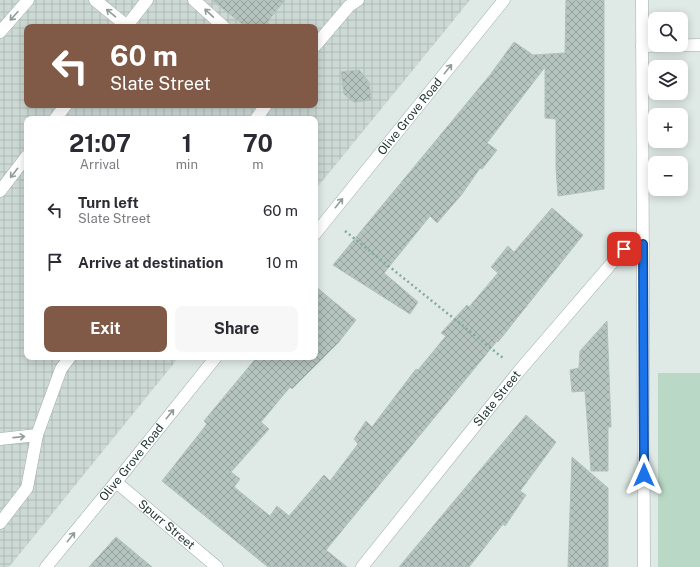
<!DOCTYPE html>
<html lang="en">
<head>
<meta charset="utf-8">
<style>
  :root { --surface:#fff; --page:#f7f7f7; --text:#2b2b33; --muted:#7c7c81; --accent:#805a46 }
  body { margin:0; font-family:"Public Sans",sans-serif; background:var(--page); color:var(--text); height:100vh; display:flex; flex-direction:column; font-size:15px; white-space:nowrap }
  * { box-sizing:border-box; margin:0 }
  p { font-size:13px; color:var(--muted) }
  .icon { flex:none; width:22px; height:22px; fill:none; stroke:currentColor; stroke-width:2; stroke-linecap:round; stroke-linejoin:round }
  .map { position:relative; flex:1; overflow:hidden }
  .drawer { position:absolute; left:24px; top:116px; width:294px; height:244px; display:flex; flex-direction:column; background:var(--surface); border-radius:8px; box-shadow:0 2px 10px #0003 }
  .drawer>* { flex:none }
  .banner { position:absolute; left:24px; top:24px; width:294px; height:84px; border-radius:8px; box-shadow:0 2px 10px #0003; background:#805a46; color:#fff; overflow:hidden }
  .buttons { position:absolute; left:648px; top:12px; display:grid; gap:8px }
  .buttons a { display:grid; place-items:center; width:40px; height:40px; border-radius:8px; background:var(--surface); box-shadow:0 2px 10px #0003; font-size:20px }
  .pin { position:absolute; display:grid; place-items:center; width:34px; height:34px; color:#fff; margin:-17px; border-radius:8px; box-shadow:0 2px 6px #0006 }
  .me { position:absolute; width:44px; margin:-22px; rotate:0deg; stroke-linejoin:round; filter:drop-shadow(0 0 3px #0008) }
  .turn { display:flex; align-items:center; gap:14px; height:84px; padding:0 20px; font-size:18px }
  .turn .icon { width:52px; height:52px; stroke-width:2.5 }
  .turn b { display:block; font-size:28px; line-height:34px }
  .eta { display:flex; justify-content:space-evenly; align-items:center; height:68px; text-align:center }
  .eta b { font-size:24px; font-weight:700; line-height:28px }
  .cta { display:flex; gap:8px; margin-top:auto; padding:8px 20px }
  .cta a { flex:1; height:46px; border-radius:8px; background:var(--accent); color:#fff; font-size:16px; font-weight:700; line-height:46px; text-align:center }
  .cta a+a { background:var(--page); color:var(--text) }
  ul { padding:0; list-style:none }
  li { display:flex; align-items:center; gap:12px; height:52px; padding:0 20px }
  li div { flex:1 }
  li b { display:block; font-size:15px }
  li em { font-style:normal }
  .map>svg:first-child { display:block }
  .industrial { fill:url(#industrial-grid); fill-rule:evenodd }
  .green { fill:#b9d9c6 }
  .building { fill:url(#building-cross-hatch); stroke:#b2c2be }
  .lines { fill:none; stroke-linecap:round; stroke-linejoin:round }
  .minor-casing { stroke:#a2b0ad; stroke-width:13 }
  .path { stroke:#81aba4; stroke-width:2.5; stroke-dasharray:2 3; stroke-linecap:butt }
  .minor { stroke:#fff; stroke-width:12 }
  .oneway { stroke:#909c9a }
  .route-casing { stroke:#114b97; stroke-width:10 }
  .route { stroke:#1a73e8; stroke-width:7 }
  .labels { text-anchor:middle; stroke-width:3; stroke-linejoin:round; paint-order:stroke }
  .street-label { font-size:12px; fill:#213835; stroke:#eff6f4 }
</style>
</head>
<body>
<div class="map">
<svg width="700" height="567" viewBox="0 0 700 567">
  <defs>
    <pattern id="industrial-grid" width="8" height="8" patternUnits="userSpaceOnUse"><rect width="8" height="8" fill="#cdd9d5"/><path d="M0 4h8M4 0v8" fill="none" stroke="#b0bbb7"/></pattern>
    <pattern id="building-cross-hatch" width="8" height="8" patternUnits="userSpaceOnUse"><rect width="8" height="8" fill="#b5c4bf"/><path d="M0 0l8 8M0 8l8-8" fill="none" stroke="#93a09c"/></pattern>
  </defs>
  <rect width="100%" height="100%" fill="#dfe9e6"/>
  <path class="industrial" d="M0,0H470L315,190V119H27V357H179L9,567H0ZM27,27H315V105H27Z"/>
  <rect class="green" x="658" y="373" width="42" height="194"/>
  <g class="building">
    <polygon points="212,0 285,0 263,27 246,27"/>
    <polygon points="566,0 604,0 604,189 558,196 556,168 556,119 545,118 545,67 487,143 497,150 482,169 480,168 462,194 437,223 430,216 384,273 418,302 410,314 333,265 490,75 514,42 533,55 565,53"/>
    <polygon points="359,70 369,82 371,100 354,102 344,94 341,72"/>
    <polygon points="552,208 583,235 498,342 497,341 326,550 347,567 268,567 162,481 207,424 204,421 257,357 315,357 315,286 356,320 338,343 292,389 290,387 261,422 269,429 231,472 240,479 234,487 270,516 277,506 289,516 324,475 330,481 358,444 354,439 366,421 372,427 416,369 418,370 446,336 441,333 467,305 469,307 498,273 491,267 508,246 514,252"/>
    <polygon points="607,321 611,427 608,427 608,471 591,471 585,391 572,392 570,370 579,368 580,351"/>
    <polygon points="526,415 556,442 520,491 526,495 505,526 503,524 469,567 399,567"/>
    <polygon points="572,457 608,488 608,567 568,567"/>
    <polygon points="116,537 152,567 89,567"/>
  </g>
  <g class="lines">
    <defs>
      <g id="minor">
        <polyline points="95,0 127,26"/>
        <polyline points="194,0 224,27"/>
        <polyline points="642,0 644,567"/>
        <polyline points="126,27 147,0"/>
        <polyline points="0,32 28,0"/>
        <polyline points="315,46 349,6 358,0"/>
        <polyline points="642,46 700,45"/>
        <polyline points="55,119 66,105"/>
        <polyline points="256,119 266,105"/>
        <polyline points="0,191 27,156"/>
        <path id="s1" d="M315,234L504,0"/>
        <polyline points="0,439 37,435"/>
        <path id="s2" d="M116,482L217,567"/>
        <polyline points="0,523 27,488 37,435 61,369 70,357"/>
        <path id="s3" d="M46,567L116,482L216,357"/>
        <path id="s4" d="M362,567L519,371L624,249L643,244"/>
      </g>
    </defs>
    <use href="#minor" class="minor-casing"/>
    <polyline class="path" points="345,231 503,358"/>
    <use href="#minor" class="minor"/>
  </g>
  <defs><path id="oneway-shaft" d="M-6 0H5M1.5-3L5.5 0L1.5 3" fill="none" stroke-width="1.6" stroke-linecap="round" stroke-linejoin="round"/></defs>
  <g class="oneway">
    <use href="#oneway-shaft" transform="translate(111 13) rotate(-140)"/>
    <use href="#oneway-shaft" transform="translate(209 13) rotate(-137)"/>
    <use href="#oneway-shaft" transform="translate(14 16) rotate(132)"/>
    <use href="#oneway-shaft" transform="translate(448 69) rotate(-51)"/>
    <use href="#oneway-shaft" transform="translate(14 173) rotate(128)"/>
    <use href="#oneway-shaft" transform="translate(339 203) rotate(-51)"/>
    <use href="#oneway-shaft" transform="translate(170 414) rotate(-51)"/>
    <use href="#oneway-shaft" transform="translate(19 437) rotate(-6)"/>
    <use href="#oneway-shaft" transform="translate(71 537) rotate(-51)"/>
  </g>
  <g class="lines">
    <defs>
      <polyline id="route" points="624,249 643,244 644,475"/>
    </defs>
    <use href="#route" class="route-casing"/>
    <use href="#route" class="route"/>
  </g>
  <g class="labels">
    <g class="street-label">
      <text dy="4" stroke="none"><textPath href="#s1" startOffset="151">Olive Grove Road</textPath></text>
      <text dy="4" stroke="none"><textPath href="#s4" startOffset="216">Slate Street</textPath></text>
      <text dy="4" stroke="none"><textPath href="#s3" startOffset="135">Olive Grove Road</textPath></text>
      <text dy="4" stroke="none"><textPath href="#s2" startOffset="66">Spurr Street</textPath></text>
    </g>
  </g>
</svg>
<div class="buttons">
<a><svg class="icon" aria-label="search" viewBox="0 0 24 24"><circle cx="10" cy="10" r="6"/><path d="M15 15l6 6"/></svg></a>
<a><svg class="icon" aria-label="layers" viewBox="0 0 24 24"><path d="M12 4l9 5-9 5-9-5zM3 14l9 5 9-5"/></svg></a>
<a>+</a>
<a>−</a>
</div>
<div class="pin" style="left:624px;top:249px;background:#d93025"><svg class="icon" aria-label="arrive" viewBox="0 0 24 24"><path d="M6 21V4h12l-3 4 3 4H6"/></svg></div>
<svg class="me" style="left:644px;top:475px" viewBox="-20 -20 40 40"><path d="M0-17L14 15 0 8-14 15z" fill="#1a73e8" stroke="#fff" stroke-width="4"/></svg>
<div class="banner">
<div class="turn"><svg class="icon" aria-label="left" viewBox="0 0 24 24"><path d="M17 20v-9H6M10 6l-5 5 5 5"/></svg><div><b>60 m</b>Slate Street</div></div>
</div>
<section class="drawer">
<div class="eta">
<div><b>21:07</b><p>Arrival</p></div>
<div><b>1</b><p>min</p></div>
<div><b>70</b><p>m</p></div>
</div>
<ul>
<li><svg class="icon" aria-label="left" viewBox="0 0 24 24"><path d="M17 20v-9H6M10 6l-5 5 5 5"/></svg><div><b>Turn left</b><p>Slate Street</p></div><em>60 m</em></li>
<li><svg class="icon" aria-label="arrive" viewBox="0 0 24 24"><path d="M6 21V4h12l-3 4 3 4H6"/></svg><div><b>Arrive at destination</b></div><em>10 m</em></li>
</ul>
<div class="cta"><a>Exit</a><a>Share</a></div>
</section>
</div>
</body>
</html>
